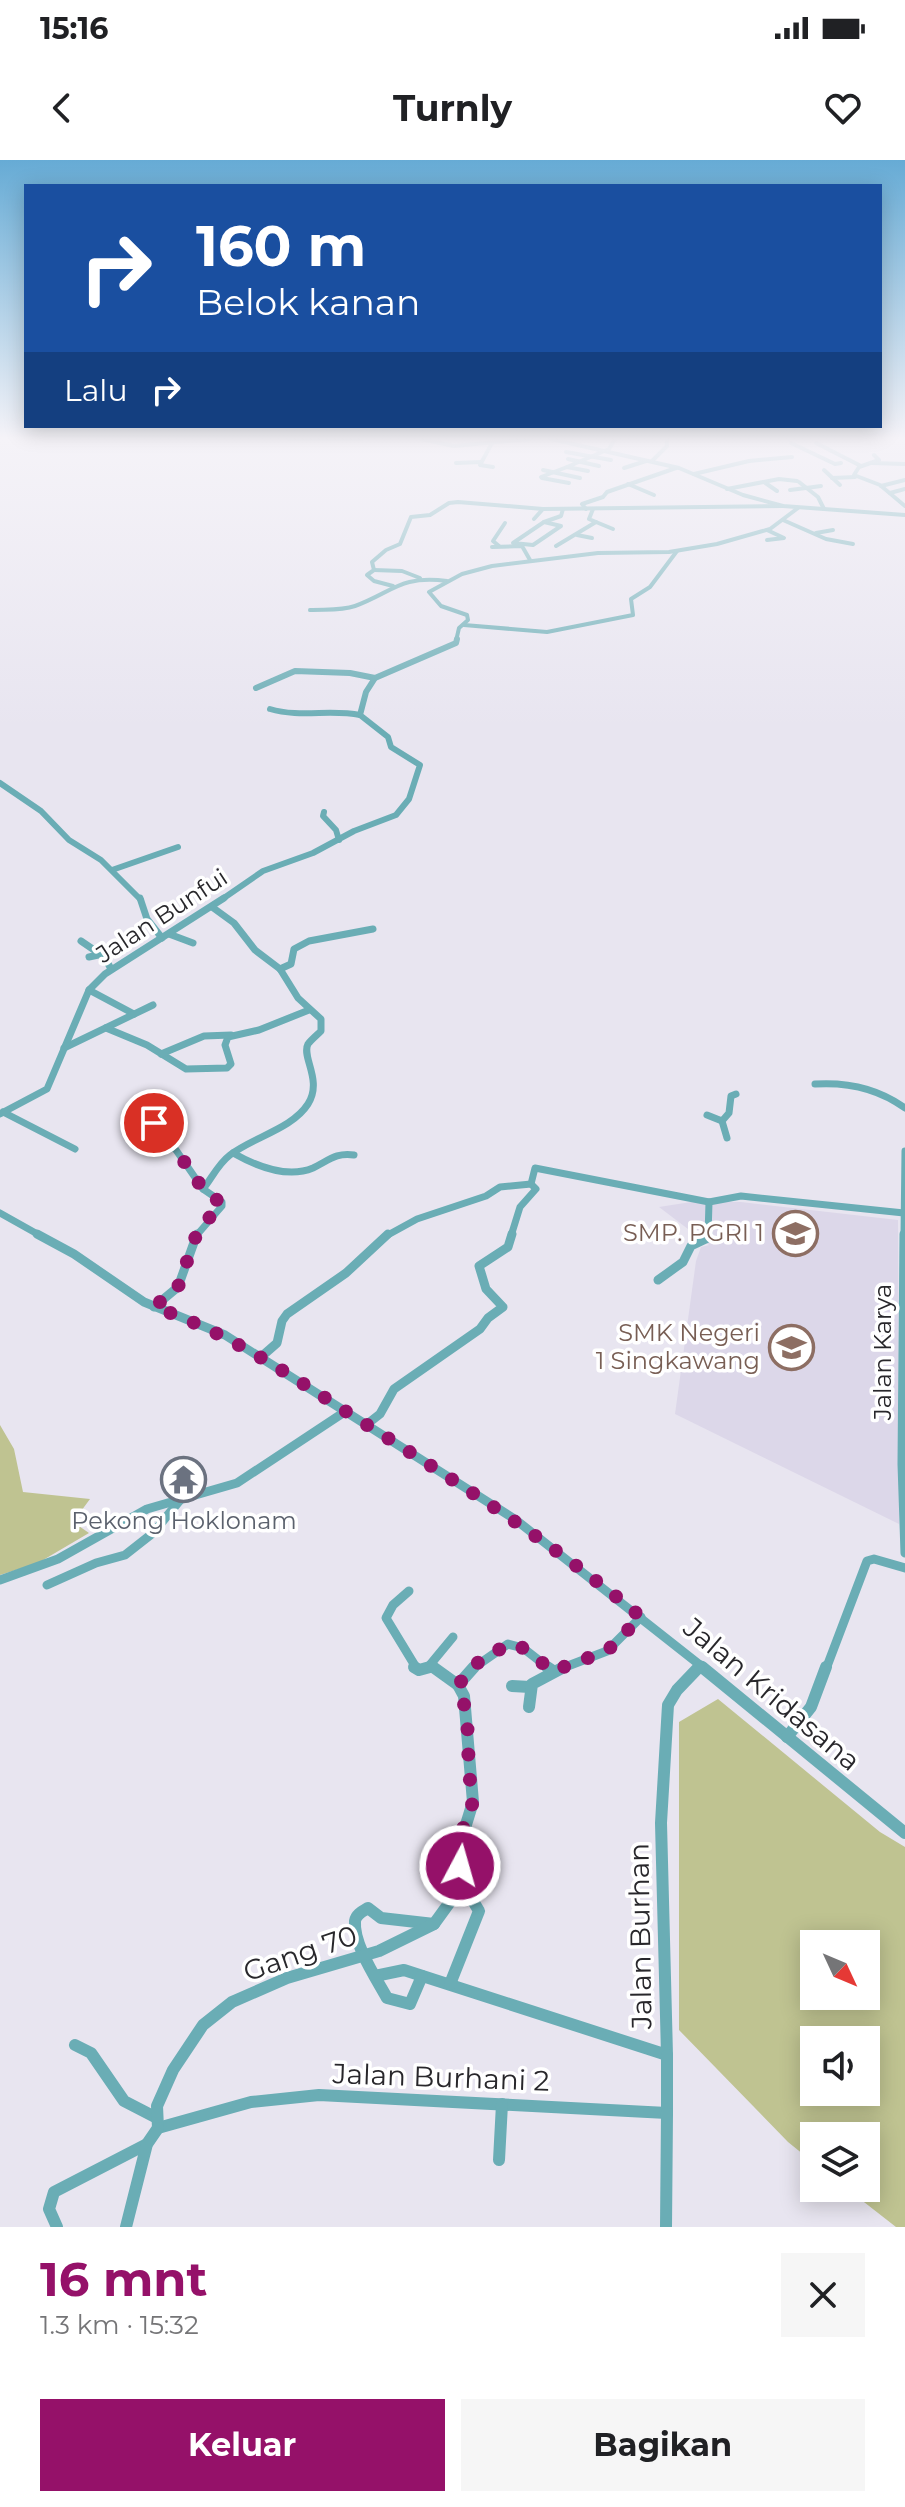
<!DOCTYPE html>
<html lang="id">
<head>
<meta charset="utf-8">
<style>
  :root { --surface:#fff; --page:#f6f6f6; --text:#202124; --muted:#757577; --accent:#951169 }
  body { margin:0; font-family:Montserrat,sans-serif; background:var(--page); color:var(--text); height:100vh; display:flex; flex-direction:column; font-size:30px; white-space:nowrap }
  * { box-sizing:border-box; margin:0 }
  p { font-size:26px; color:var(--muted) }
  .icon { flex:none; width:44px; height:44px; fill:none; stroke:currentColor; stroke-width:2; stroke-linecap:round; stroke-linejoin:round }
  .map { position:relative; height:2067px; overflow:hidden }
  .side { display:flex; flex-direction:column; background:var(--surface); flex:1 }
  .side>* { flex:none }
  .top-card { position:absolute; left:24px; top:24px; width:858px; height:244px; border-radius:0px; box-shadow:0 4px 20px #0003; background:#1a4fa0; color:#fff; overflow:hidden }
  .needle { width:52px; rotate:134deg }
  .tools { position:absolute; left:800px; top:1770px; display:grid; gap:16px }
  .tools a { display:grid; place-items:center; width:80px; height:80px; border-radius:0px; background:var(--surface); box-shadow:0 4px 20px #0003; font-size:40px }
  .pin { position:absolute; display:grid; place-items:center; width:68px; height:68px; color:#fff; margin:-34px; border:4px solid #fff; border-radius:50%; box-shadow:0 2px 8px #0007 }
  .me { position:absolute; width:88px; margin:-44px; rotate:6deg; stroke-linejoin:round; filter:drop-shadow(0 0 6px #0008) }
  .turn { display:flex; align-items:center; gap:28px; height:168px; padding:0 40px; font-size:36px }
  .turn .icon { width:104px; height:104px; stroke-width:2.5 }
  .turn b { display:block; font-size:56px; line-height:68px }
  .then { display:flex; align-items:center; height:76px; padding:0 40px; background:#0003; gap:16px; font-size:30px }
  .round { display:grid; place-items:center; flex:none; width:84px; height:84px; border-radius:0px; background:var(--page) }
  .summary { display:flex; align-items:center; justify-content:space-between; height:136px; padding:0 40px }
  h1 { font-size:48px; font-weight:700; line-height:60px; color:var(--accent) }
  .action { display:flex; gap:16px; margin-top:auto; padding:16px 40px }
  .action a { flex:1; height:92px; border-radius:0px; background:var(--accent); color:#fff; font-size:32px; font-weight:700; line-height:92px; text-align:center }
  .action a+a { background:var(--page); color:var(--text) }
  .status { display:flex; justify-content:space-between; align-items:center; height:56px; padding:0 40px; background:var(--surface); direction:ltr }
  .status svg { height:22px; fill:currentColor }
  header { display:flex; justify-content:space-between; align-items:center; height:104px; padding:0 40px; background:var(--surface); font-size:36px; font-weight:700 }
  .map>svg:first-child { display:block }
  .built { fill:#dcd7e9 }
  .green { fill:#bfc391; fill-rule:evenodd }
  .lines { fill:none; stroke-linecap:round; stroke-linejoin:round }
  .minor-far4 { stroke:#6aadb5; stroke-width:4 }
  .minor-far3 { stroke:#6aadb5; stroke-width:6 }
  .minor-far2 { stroke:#6aadb5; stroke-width:7 }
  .minor-far1 { stroke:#6aadb5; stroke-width:9 }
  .minor { stroke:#6aadb5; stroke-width:12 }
  .route { stroke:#951169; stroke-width:14; stroke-dasharray:0 25.2 }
  .labels { text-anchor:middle; stroke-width:7; stroke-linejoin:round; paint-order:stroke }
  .street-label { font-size:24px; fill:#28272b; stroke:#fff }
  .education-label { font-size:24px; fill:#785e54; stroke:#fff; text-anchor:end }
  .worship-label { font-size:24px; fill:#5b616d; stroke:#fff }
  .near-street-label { font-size:28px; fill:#28272b; stroke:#fff }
</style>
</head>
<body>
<div class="status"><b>15:16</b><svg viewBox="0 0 49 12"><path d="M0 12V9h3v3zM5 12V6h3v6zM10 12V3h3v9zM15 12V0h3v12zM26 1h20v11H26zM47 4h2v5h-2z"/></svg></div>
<header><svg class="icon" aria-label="back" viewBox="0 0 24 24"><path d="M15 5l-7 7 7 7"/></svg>Turnly<svg class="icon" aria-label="heart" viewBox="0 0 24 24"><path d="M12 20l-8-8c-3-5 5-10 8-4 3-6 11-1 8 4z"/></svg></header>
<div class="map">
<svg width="905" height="2067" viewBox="0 0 905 2067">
  <rect width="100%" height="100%" fill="#e8e5f0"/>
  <polygon class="built" points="691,1042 741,1042 898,1060 899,1364 675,1254 696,1101 701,1087 709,1085 659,1047"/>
  <g class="green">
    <polygon points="0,1265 14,1289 23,1332 90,1339 73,1362 89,1373 38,1403 0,1415"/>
    <path d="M718,1539L880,1672L905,1687V2067H896L846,2028H866V1976H814V2003L788,1982L679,1870V1562ZM814,1784H866V1836H814ZM814,1880H866V1932H814Z"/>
  </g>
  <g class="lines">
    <g class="minor-far4">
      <polyline points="289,279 361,279"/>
      <polyline points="421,279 454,286 530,279"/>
      <polyline points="551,279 679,308 743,335 783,346 905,355"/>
      <polyline points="492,283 480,305 493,307"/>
      <polyline points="791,283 835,304 841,303"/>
      <polyline points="816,283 861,306"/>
      <polyline points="566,292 611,300"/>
      <polyline points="874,295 879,300 859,307 854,315 880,325 905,346"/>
      <polyline points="568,299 599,306"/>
      <polyline points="652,301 667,286 667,279"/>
      <polyline points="456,303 481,302"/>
      <polyline points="872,303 905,304"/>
      <polyline points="567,307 609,289 615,279"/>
      <polyline points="624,308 646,301"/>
      <polyline points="543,310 580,318"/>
      <polyline points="824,310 840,325"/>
      <polyline points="694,314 749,301 792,297"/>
      <polyline points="541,317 567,307 588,311"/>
      <polyline points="542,318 569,323"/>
      <polyline points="832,318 855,317"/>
      <polyline points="764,322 777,331"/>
      <polyline points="799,322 818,337 824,349"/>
      <polyline points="628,324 654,335"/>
      <polyline points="881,326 905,320"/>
      <polyline points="806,328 821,326"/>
      <polyline points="727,329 779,319 797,321"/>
      <polyline points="790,330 806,328"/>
      <polyline points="890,333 905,329"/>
      <polyline points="586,349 582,344 603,337 607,332 676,308"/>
      <polyline points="534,359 543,349"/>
      <polyline points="783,360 826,379 853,384"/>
      <polygon points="544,362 561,366 533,385 513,383"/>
      <polyline points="544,362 561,356 563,349"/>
      <polyline points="596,362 613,369"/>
      <polyline points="767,370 784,378 767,380"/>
      <polyline points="816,373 833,370"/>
      <polyline points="577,375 592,378"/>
      <polyline points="499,386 493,381 505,363"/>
      <polyline points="556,386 596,362 589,359 593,349"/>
      <polyline points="492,387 522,386 530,400"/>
      <polyline points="374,410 402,411 420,418"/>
      <polyline points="393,426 374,421 367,415 374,410 372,402 386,390 400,384 411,357 430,355 449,343 458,342 543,349 783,346"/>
      <path d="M310,450C325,449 341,451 355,446C393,432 400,415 447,421"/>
      <polyline points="464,465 547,472 633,455 631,439 650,427 677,391"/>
      <polyline points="456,481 459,468 468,460 467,455 441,446 429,432 462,414 492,406 598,393 669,392 717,384 770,369 798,348"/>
    </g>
    <g class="minor-far3">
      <polyline points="256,528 295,511 350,513 375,518"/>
      <path d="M270,549C300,558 330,549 360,555"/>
      <polyline points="0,623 41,651 69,680 101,700 141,740"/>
      <polyline points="324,652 323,656 336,670 339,680"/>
      <polyline points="112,710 178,687"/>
      <polyline points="221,740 263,711 313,693 354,671 396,655 409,639 420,605 391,587 388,577 360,555 366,532 375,518 456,483 457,479"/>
    </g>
    <g class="minor-far2">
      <polyline points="140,738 147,759 162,778"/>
      <polyline points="169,774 193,783"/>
      <polyline points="81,781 100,794"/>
      <polyline points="89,797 103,794 111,809"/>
      <polyline points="280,809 291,804 294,789 309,781 373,769"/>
      <polyline points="89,830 134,854"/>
      <polyline points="106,868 147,885 186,909 227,908 231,904 225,885 228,877 259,870 309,850"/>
      <polyline points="64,888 153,845"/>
      <polyline points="161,894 204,876 231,875"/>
      <path d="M815,924C847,922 879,929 905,948"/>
      <polyline points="3,952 75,989"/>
      <polyline points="0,954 47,929 89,830 105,814 224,738"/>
      <polyline points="707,955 722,961"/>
      <polyline points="154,963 160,977 176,990 203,1029"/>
      <polyline points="727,978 722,961 729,953 731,936 736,934"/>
      <path d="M233,993C256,1006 287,1019 313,1008C328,1001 336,992 354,995"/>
      <polyline points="0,1053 41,1076"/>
      <path d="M196,1076L222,1046V1042L203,1029C212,1018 218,1004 230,995C253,977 292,969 308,944C323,920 301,897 308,884C311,880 317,875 321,871V859L298,838L280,809L255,790L234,763L212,747"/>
      <polyline points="386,1076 417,1059 486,1036 500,1027 531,1024 535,1008 709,1042 741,1036 904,1053"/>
      <polyline points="511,1076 520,1047 536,1029 531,1024"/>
      <polyline points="708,1076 709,1042"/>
      <polyline points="904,1076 905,991"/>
    </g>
    <g class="minor-far1">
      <polyline points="37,1074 74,1094 144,1142 225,1175 516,1360 705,1509"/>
      <polyline points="904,1074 902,1304 905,1393"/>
      <polyline points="658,1120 683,1102 691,1086 708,1078 708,1074"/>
      <polyline points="154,1147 178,1127 197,1074"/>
      <polyline points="261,1197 277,1183 282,1161 287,1154 346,1113 388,1074"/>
      <polyline points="366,1265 380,1254 394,1229 480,1169 488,1158 503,1147 486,1129 479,1106 508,1087 512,1074"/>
      <polyline points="0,1420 58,1399 147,1349 237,1323 346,1251"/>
      <polyline points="47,1425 96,1403 125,1395 153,1373 181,1339"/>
      <polyline points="409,1431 393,1445 386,1458 417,1509"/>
      <polyline points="429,1506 453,1477"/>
      <polyline points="424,1509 432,1506 436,1509"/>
      <polyline points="472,1509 508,1484 523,1488 550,1509"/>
      <polyline points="560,1509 607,1491 641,1457"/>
      <polyline points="698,1509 701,1505"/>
      <polyline points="826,1509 867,1401 874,1399 905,1408"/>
    </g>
    <g class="minor">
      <polyline points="414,1507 419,1510 430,1507"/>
      <polyline points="433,1507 458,1525 464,1536 473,1642 460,1684 463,1724"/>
      <polyline points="547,1507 553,1511"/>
      <polyline points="702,1507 905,1673"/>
      <polyline points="458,1525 474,1507"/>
      <polyline points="512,1526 530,1527"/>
      <polyline points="529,1547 532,1524 564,1507"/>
      <polyline points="787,1577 811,1547 826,1507"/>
      <polyline points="375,1816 404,1810 667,1895 661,1663 668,1545 677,1530 699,1507"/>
      <path d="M422,1816L410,1844L387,1838C376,1818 353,1784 355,1761C356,1754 363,1751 368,1748L381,1758L434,1764L463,1724L479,1751L450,1824"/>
      <polyline points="75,1885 91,1893 124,1941 155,1957"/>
      <polyline points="158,1968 251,1942 319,1935 667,1953 667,1895"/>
      <polyline points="158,1968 157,1946 173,1910 203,1865 232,1842 287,1818 379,1791 434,1764"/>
      <polyline points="499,2000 502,1944"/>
      <polyline points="57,2067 49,2049 54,2032 147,1984"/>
      <polyline points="126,2067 147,1984 158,1968"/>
      <polyline points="666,2067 667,1953"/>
    </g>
  </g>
  <linearGradient id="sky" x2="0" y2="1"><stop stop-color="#66abd5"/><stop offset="0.49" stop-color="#f5f3f8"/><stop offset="1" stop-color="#f5f3f8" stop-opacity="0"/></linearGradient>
  <rect width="905" height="568" fill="url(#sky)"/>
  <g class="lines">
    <path class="route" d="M154,963L160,977L176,990L203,1029L222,1044L198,1070L178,1127L154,1147C233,1174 298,1221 367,1265C462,1325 555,1385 641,1457L607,1491L553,1511L523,1488L508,1484L476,1504L458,1525L467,1554L469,1613L473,1642L461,1674L460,1706"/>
  </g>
  <defs>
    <symbol id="school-ring" viewBox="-11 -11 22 22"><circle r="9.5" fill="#fff" stroke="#8d6e63" stroke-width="1.5"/><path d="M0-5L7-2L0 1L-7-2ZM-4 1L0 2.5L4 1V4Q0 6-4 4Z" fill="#8d6e63"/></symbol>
    <symbol id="temple-ring" viewBox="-11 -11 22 22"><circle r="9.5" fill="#fff" stroke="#6b7280" stroke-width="1.5"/><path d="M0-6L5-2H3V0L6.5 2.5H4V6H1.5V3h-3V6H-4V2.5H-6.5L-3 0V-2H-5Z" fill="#6b7280"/></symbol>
  </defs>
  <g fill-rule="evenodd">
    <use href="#school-ring" x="770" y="1048" width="51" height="51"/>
    <use href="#school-ring" x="766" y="1162" width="51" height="51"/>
    <use href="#temple-ring" x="158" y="1294" width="51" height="51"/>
  </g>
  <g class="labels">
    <g class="street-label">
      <text transform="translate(162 756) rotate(-33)" y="8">Jalan Bunfui</text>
      <text transform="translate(883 1192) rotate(-90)" y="8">Jalan Karya</text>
    </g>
    <g class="education-label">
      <text x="764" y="1081">SMP. PGRI 1</text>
      <text x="760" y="1181">SMK Negeri<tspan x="760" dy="28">1 Singkawang</tspan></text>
    </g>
    <g class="worship-label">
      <text x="184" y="1369">Pekong Hoklonam</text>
    </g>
    <g class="near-street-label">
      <text transform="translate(772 1534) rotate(40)" y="10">Jalan Kridasana</text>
      <text transform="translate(640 1776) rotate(-91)" y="10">Jalan Burhan</text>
      <text transform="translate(300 1793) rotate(-19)" y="10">Gang 70</text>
      <text transform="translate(441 1917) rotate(2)" y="10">Jalan Burhani 2</text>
    </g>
  </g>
</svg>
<div class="tools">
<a><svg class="needle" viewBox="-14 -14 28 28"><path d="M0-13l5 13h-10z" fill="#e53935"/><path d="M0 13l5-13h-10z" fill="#757577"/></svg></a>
<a><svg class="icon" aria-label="sound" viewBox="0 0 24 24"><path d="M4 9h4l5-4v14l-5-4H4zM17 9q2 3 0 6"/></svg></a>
<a><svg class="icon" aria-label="layers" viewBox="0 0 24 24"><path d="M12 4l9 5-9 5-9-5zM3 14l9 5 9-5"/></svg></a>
</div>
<div class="pin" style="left:154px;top:963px;background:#d93025"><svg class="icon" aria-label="arrive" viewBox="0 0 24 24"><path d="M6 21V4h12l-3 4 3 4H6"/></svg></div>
<svg class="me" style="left:460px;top:1706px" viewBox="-20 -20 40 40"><circle r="17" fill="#951169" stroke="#fff" stroke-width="3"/><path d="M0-11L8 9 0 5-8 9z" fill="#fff"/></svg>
<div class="top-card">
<div class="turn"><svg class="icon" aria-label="right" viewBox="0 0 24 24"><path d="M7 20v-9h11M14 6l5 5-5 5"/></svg><div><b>160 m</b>Belok kanan</div></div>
<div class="then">Lalu<svg class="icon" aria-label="right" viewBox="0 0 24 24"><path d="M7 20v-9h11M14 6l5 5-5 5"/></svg></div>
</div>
</div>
<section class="side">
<div class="summary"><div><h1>16 mnt</h1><p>1.3 km · 15:32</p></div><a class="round"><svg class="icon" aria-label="close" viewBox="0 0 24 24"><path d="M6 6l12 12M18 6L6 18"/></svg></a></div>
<div class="action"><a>Keluar</a><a>Bagikan</a></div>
</section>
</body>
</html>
